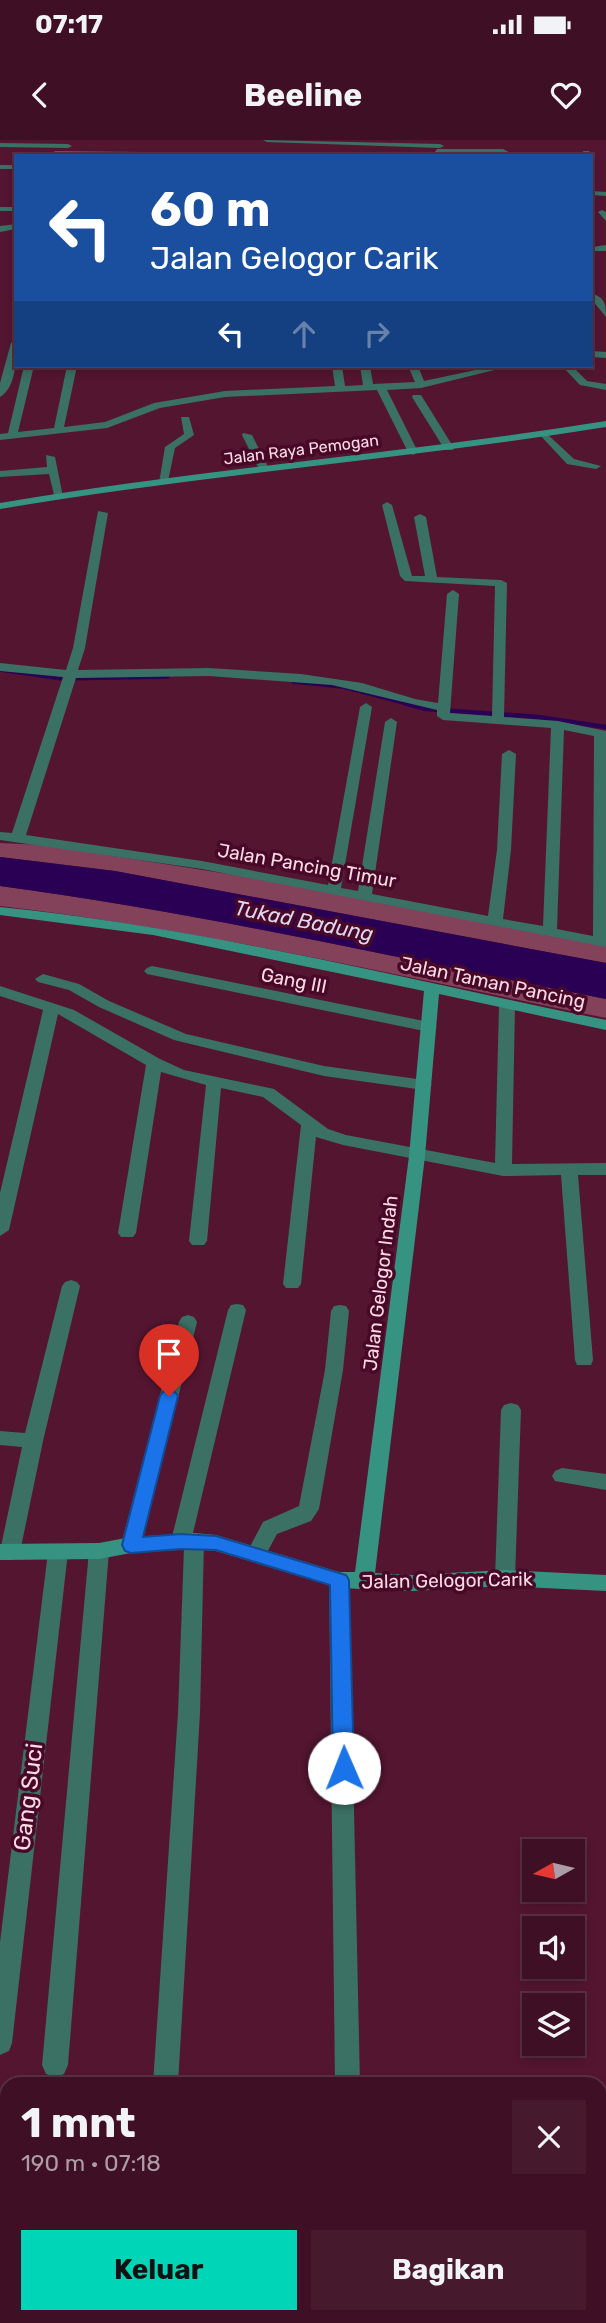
<!DOCTYPE html>
<html lang="id">
<head>
<meta charset="utf-8">
<style>
  :root { --surface:#3f1025; --page:#46192d; --text:#f1f3f6; --muted:#ad9da7; --line:#583042; --accent:#00d5b7 }
  body { margin:0; font-family:Rubik,sans-serif; background:var(--page); color:var(--text); height:100vh; display:flex; flex-direction:column; font-size:26px; white-space:nowrap }
  * { box-sizing:border-box; margin:0 }
  p { font-size:23px; color:var(--muted) }
  .icon { flex:none; width:38px; height:38px; fill:none; stroke:currentColor; stroke-width:2; stroke-linecap:round; stroke-linejoin:round }
  .map { position:relative; flex:1; overflow:hidden }
  .drawer { position:absolute; left:0px; top:1937px; width:607px; height:247px; display:flex; flex-direction:column; background:var(--surface); border-radius:21px 21px 0 0; box-shadow:0 4px 10px #0003,0 0 0 2px var(--line) }
  .drawer>* { flex:none }
  .top-card { position:absolute; left:14px; top:14px; width:579px; height:214px; border-radius:0px; box-shadow:0 4px 10px #0003,0 0 0 2px var(--line); background:#1a4fa0; color:#fff; overflow:hidden }
  .needle { width:46px; rotate:262deg }
  .buttons { position:absolute; left:522px; top:1699px; display:grid; gap:14px }
  .buttons a { display:grid; place-items:center; width:63px; height:63px; border-radius:0px; background:var(--surface); box-shadow:0 4px 10px #0003,0 0 0 2px var(--line); font-size:35px }
  .pin { position:absolute; display:grid; place-items:center; width:60px; height:60px; color:#fff; margin:-72px -30px; border-radius:50% 50% 50% 0; rotate:-45deg; box-shadow:0 0 7px #0007 }
  .pin .icon { rotate:45deg }
  .me { position:absolute; width:77px; margin:-38px; rotate:359deg; stroke-linejoin:round; filter:drop-shadow(0 0 5px #0008) }
  .turn { display:flex; align-items:center; gap:24px; height:147px; padding:0 21px; font-size:32px }
  .turn .icon { width:91px; height:91px; stroke-width:2.5 }
  .turn b { display:block; font-size:49px; line-height:60px }
  .lanes { display:flex; align-items:center; height:66px; padding:0 21px; background:#0003; justify-content:center; gap:35px; direction:ltr }
  .lanes .off { opacity:.35 }
  .round { display:grid; place-items:center; flex:none; width:74px; height:74px; border-radius:0px; background:var(--page) }
  .summary { display:flex; align-items:center; justify-content:space-between; height:119px; padding:0 21px }
  h1 { font-size:42px; font-weight:700; line-height:52px }
  .primary-button { display:flex; gap:14px; margin-top:auto; padding:14px 21px }
  .primary-button a { flex:1; height:80px; border-radius:0px; background:var(--accent); color:#111; font-size:28px; font-weight:700; line-height:80px; text-align:center }
  .primary-button a+a { background:var(--page); color:var(--text) }
  .status { display:flex; justify-content:space-between; align-items:center; height:49px; padding:0 35px; background:var(--surface); direction:ltr }
  .status svg { height:19px; fill:currentColor }
  header { display:flex; justify-content:space-between; align-items:center; height:91px; padding:0 21px; background:var(--surface); font-size:32px; font-weight:700 }
  .map>svg:first-child { display:block }
  .green { fill:#83415a }
  .water { fill:#2a0055 }
  .lines { fill:none; stroke-linecap:round; stroke-linejoin:round }
  .stream-far2 { stroke:#2a0055; stroke-width:3.5 }
  .stream-far1 { stroke:#2a0055; stroke-width:4.5 }
  .stream { stroke:#2a0055; stroke-width:7 }
  .street { fill:#3b7064; fill-rule:evenodd }
  .secondary { fill:#379381; fill-rule:evenodd }
  .route { fill:#1a73e8; stroke:#114b97; stroke-width:2 }
  .labels { text-anchor:middle; stroke-width:7; stroke-linejoin:round; paint-order:stroke }
  .far-street-label { font-size:16px; fill:#fddbe5; stroke:#480827 }
  .street-label { font-size:19px; fill:#fddbe5; stroke:#480827 }
  .water-label { font-size:21px; font-style:italic; fill:#ddd7ef; stroke:#480827 }
  .near-street-label { font-size:23px; fill:#fddbe5; stroke:#480827 }
</style>
</head>
<body>
<div class="status"><b>07:17</b><svg viewBox="0 0 49 12"><path d="M0 12V9h3v3zM5 12V6h3v6zM10 12V3h3v9zM15 12V0h3v12zM26 1h20v11H26zM47 4h2v5h-2z"/></svg></div>
<header><svg class="icon" aria-label="back" viewBox="0 0 24 24"><path d="M15 5l-7 7 7 7"/></svg>Beeline<svg class="icon" aria-label="heart" viewBox="0 0 24 24"><path d="M12 20l-8-8c-3-5 5-10 8-4 3-6 11-1 8 4z"/></svg></header>
<div class="map">
<svg width="606" height="2183" viewBox="0 0 606 2183">
  <rect width="100%" height="100%" fill="#541531"/>
  <g class="green">
    <polygon points="0,703 44,705 247,737 606,806 606,823 115,731 0,717"/>
    <path d="M0,746C204,773 404,820 606,859V878C405,837 204,790 0,766Z"/>
  </g>
  <path class="water" d="M0,717L115,731L606,823V859C404,820 204,773 0,746Z"/>
  <g class="lines">
    <g class="stream-far2">
      <polyline points="0,530 62,539 168,537"/>
      <polyline points="293,542 343,547 411,565"/>
    </g>
    <polyline class="stream-far1" points="404,563 426,569 538,577 606,587"/>
    <g class="stream">
      <polyline points="600,2142 606,2142"/>
      <polyline points="0,2171 7,2170"/>
    </g>
    <g class="street">
      <polygon points="263,0 440,4 444,6 440,8 267,2"/>
      <polygon points="0,3 68,4 72,6 68,8 0,7"/>
      <polygon points="437,9 503,9 516,16 434,13"/>
      <polygon points="55,11 316,14 320,16 52,15"/>
      <polygon points="583,11 589,11 592,16 584,16"/>
      <rect x="0" y="25" width="16" height="4"/>
      <polygon points="592,51 606,52 606,56 592,55"/>
      <rect x="0" y="67" width="16" height="4"/>
      <polygon points="602,70 606,72 606,81 598,72"/>
      <polygon points="16,84 16,89 0,92 0,86"/>
      <polygon points="606,105 606,111 592,111 592,107"/>
      <path d="M592,154C605,157 606,165 606,177L592,160Z"/>
      <path d="M16,200C16,218 17,247 0,257V243L11,203Z"/>
      <polygon points="592,211 606,212 606,218 592,217"/>
      <polygon points="24,226 34,226 18,292 54,288 67,226 77,226 64,287 105,282 154,263 225,251 335,246 332,226 342,226 345,246 363,245 360,226 370,226 373,244 415,242 408,226 418,226 424,241 494,226 511,226 421,248 387,250 418,312 413,315 408,312 377,250 225,257 160,268 107,288 0,300 0,294 8,293"/>
      <polygon points="562,226 572,226 587,241 606,244 606,250 580,245"/>
      <polygon points="413,255 421,255 454,308 453,310 445,310 412,257"/>
      <polygon points="181,277 189,277 194,295 175,308 168,341 159,343 165,307 184,294"/>
      <polygon points="544,291 574,319 601,326 596,329 567,324 539,294"/>
      <polygon points="243,293 252,295 269,329 268,331 259,329 242,295"/>
      <polygon points="46,315 55,317 63,357 54,355 49,334 0,337 0,331 47,327"/>
      <path d="M387,362L392,365L412,436H425L414,377L420,374L426,377L437,437L501,440L507,443L504,577L558,581L606,591V807L202,729L0,700V692L12,693L63,537L0,531V523L66,530L73,508L98,371L108,373L85,508L78,530L209,528L301,534L362,543L415,559L438,563L447,454L453,450L459,454L450,573L492,576L495,446L405,441L400,436L382,365ZM209,536L332,545L437,570V576L443,580L551,588L543,786L503,779L511,710L516,614L509,610L502,614L497,710L488,776L372,754L397,582L391,578L385,582L358,751L341,748L372,567L366,563L360,567L328,745L202,721L26,695L76,538ZM564,590L594,596L593,796L557,789Z"/>
      <polygon points="152,826 429,882 437,887 429,892 147,834 144,831 147,828"/>
      <polygon points="43,834 79,844 109,861 186,894 324,926 424,940 432,945 424,950 324,936 174,900 99,867 69,850 38,842 35,839"/>
      <polygon points="0,846 74,870 160,919 184,930 274,949 328,989 346,995 495,1023 499,866 502,863 512,863 515,866 512,1024 606,1023 606,1035 578,1035 593,1220 591,1225 577,1225 575,1220 561,1035 503,1036 343,1005 316,997 301,1144 298,1148 286,1148 283,1144 301,985 263,957 221,948 207,1101 204,1105 192,1105 189,1101 206,945 161,932 136,1093 133,1097 121,1097 118,1093 146,925 58,874 9,1090 0,1096 0,1053 43,870 0,856"/>
      <polygon points="71,1140 77,1142 80,1146 43,1301 20,1412 17,1418 10,1420 3,1418 0,1411 22,1307 0,1305 0,1291 25,1293 62,1146 65,1142"/>
      <polygon points="237,1164 243,1165 246,1170 193,1393 201,1395 204,1401 200,1573 178,1944 153,1944 178,1573 184,1408 174,1407 171,1401 228,1170 231,1165"/>
      <polygon points="340,1165 346,1166 349,1171 343,1230 319,1369 311,1381 277,1394 263,1420 256,1422 249,1420 246,1414 263,1382 299,1366 325,1230 331,1171 334,1166"/>
      <polygon points="188,1175 194,1177 197,1182 141,1405 138,1411 131,1413 124,1411 121,1405 179,1182 182,1177"/>
      <polygon points="511,1263 518,1265 521,1270 515,1438 512,1444 505,1446 498,1444 495,1438 501,1270 504,1265"/>
      <polygon points="562,1328 606,1334 606,1350 555,1341 552,1336 555,1331"/>
      <polygon points="99,1403 106,1405 109,1411 68,1925 64,1934 55,1937 46,1934 42,1925 89,1411 92,1405"/>
      <polygon points="58,1404 65,1406 68,1412 12,1903 9,1911 0,1915 0,1802 48,1412 51,1406"/>
      <polygon points="339,1432 346,1434 349,1440 360,1944 335,1944 329,1440 332,1434"/>
    </g>
    <g class="secondary">
      <path d="M606,281V287C405,319 201,335 0,369V363C201,329 405,313 606,281Z"/>
      <path d="M0,767C205,788 404,839 606,880V890L439,854L425,1016L375,1433L412,1435L505,1430L606,1435V1451L505,1446L412,1451L339,1448L216,1411L194,1409L131,1413L99,1419L0,1420V1404L99,1403L131,1397L194,1393L216,1395L339,1432H355L409,1016L424,851L153,795L0,775Z"/>
    </g>
  </g>
  <polygon class="route" points="169,1250 175,1252 178,1256 143,1397 181,1394 216,1396 346,1435 349,1440 354,1628 351,1634 344,1637 336,1634 333,1628 330,1445 216,1410 181,1409 131,1413 125,1411 122,1405 160,1256 163,1252"/>
  <g class="labels">
    <g class="far-street-label">
      <text transform="translate(301 309) rotate(-7)" y="6">Jalan Raya Pemogan</text>
    </g>
    <g class="street-label">
      <text transform="translate(307 725) rotate(10)" y="7">Jalan Pancing Timur</text>
      <text transform="translate(294 840) rotate(11)" y="7">Gang III</text>
      <text transform="translate(493 842) rotate(12)" y="7">Jalan Taman Pancing</text>
      <text transform="translate(380 1143) rotate(-83)" y="7">Jalan Gelogor Indah</text>
      <text transform="translate(447 1440) rotate(-1)" y="7">Jalan Gelogor Carik</text>
    </g>
    <g class="water-label">
      <text transform="translate(304 781) rotate(11)" y="7">Tukad Badung</text>
    </g>
    <g class="near-street-label">
      <text transform="translate(28 1657) rotate(-83)" y="8">Gang Suci</text>
    </g>
  </g>
</svg>
<div class="buttons">
<a><svg class="needle" viewBox="-14 -14 28 28"><path d="M0-13l5 13h-10z" fill="#e53935"/><path d="M0 13l5-13h-10z" fill="#ad9da7"/></svg></a>
<a><svg class="icon" aria-label="sound" viewBox="0 0 24 24"><path d="M4 9h4l5-4v14l-5-4H4zM17 9q2 3 0 6"/></svg></a>
<a><svg class="icon" aria-label="layers" viewBox="0 0 24 24"><path d="M12 4l9 5-9 5-9-5zM3 14l9 5 9-5"/></svg></a>
</div>
<div class="pin" style="left:169px;top:1256px;background:#d93025"><svg class="icon" aria-label="arrive" viewBox="0 0 24 24"><path d="M6 21V4h12l-3 4 3 4H6"/></svg></div>
<svg class="me" style="left:344px;top:1628px" viewBox="-20 -20 40 40"><circle r="19" fill="#fff"/><path d="M0-13L10 11 0 6-10 11z" fill="#1a73e8"/></svg>
<div class="top-card">
<div class="turn"><svg class="icon" aria-label="left" viewBox="0 0 24 24"><path d="M17 20v-9H6M10 6l-5 5 5 5"/></svg><div><b>60 m</b>Jalan Gelogor Carik</div></div>
<div class="lanes"><svg class="icon" aria-label="left" viewBox="0 0 24 24"><path d="M17 20v-9H6M10 6l-5 5 5 5"/></svg><svg class="icon off" aria-label="ahead" viewBox="0 0 24 24"><path d="M12 20V5M6 11l6-6 6 6"/></svg><svg class="icon off" aria-label="right" viewBox="0 0 24 24"><path d="M7 20v-9h11M14 6l5 5-5 5"/></svg></div>
</div>
<section class="drawer">
<div class="summary"><div><h1>1 mnt</h1><p>190 m · 07:18</p></div><a class="round"><svg class="icon" aria-label="close" viewBox="0 0 24 24"><path d="M6 6l12 12M18 6L6 18"/></svg></a></div>
<div class="primary-button"><a>Keluar</a><a>Bagikan</a></div>
</section>
</div>
</body>
</html>
